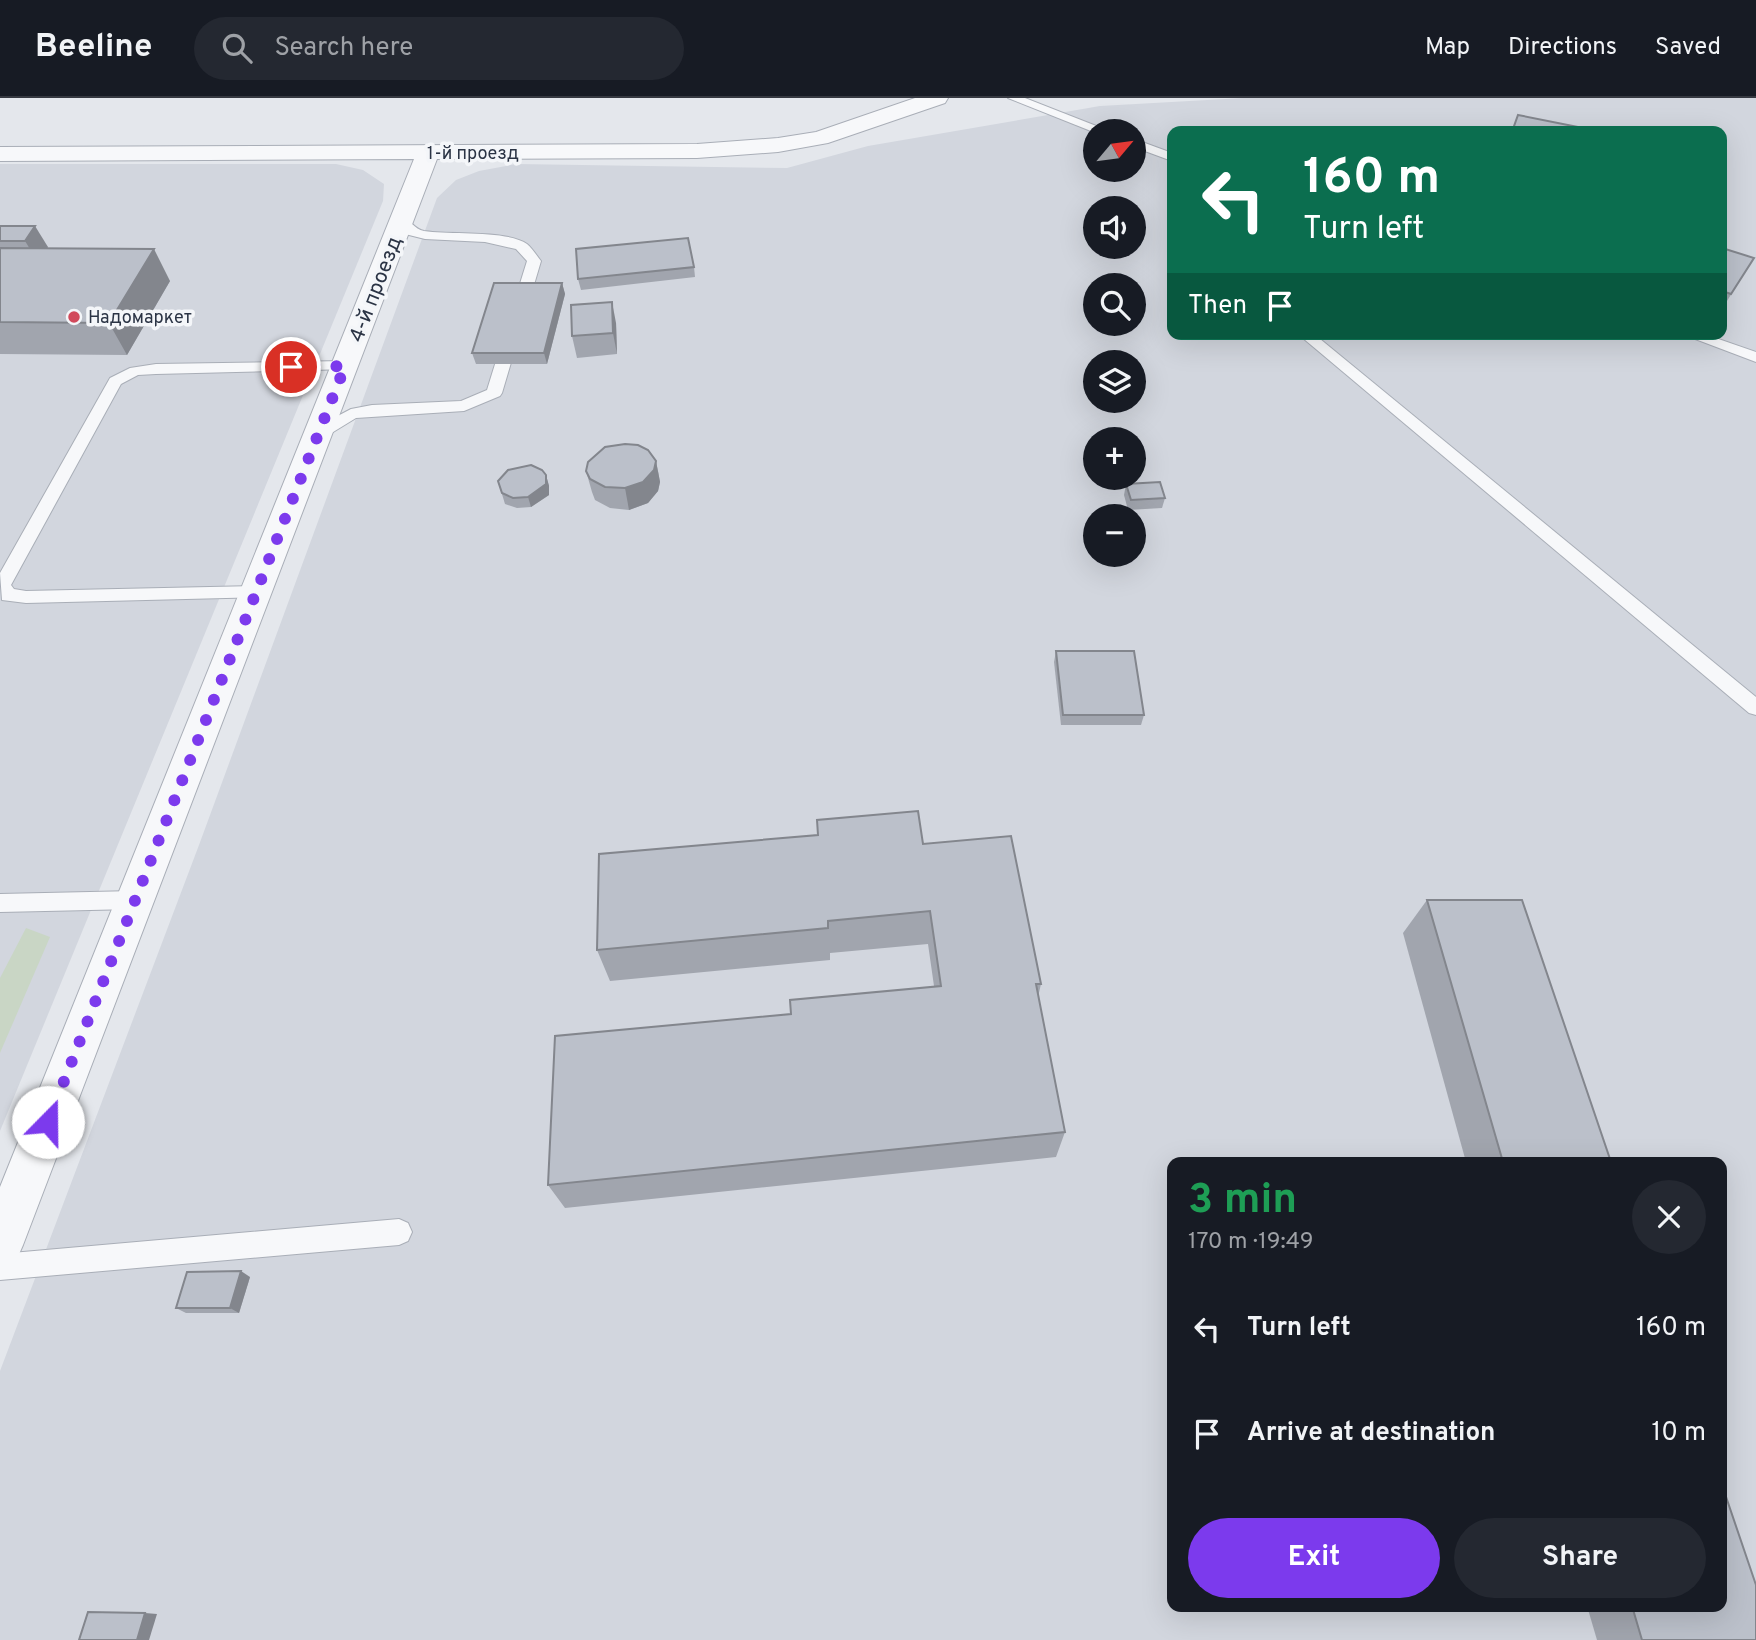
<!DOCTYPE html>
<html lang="en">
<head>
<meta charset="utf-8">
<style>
  :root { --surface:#171b24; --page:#242831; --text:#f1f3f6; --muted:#9ea1a6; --line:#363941; --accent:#7c3aed }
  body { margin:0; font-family:Overpass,sans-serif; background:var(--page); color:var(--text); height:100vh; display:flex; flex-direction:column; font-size:26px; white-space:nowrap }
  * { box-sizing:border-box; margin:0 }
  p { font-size:23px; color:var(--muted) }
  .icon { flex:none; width:38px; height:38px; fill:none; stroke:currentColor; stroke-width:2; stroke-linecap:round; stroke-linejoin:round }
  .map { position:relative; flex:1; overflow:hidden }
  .side { position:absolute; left:1167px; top:1059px; width:560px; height:455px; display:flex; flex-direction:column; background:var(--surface); border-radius:14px; box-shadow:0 7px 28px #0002 }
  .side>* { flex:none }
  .top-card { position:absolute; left:1167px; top:28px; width:560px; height:214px; border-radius:14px; box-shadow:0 7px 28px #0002; background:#0b6e4f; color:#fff; overflow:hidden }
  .needle { width:46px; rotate:61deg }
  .fabs { position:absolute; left:1083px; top:21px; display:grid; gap:14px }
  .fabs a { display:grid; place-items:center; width:63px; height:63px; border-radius:50%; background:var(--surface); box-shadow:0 7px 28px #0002; font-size:35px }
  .pin { position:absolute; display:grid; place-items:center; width:60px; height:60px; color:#fff; margin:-30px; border:4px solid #fff; border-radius:50%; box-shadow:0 2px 7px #0007 }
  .me { position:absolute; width:77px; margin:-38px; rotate:22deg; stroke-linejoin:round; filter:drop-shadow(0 0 5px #0008) }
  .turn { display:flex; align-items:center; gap:24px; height:147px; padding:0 21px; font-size:32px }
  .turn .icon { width:91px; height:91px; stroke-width:2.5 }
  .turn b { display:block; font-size:49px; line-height:60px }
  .then { display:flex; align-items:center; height:66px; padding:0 21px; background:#0003; gap:14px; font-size:26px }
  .round { display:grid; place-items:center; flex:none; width:74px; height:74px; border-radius:37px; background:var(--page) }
  .head { display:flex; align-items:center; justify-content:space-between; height:119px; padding:0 21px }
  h1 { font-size:42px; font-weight:700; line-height:52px; color:#1e9e55 }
  .action { display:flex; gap:14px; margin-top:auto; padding:14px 21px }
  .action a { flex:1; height:80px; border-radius:42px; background:var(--accent); color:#fff; font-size:28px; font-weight:700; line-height:80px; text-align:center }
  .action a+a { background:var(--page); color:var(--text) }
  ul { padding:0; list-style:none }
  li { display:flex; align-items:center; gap:21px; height:105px; padding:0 21px }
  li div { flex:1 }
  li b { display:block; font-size:26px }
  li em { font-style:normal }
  header { display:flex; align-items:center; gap:42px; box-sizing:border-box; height:98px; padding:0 35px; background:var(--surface); border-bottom:2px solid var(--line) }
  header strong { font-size:33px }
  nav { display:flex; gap:38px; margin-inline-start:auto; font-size:24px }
  .search { width:490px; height:63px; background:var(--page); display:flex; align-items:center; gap:18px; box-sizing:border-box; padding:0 24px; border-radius:38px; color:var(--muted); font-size:26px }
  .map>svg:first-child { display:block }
  .built { fill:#d2d6de; fill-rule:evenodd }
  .green { fill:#c9d6c5 }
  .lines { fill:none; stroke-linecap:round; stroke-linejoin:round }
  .lane-casing { stroke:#a9aeb7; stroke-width:2 }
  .street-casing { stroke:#a9aeb7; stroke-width:2 }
  .lane { fill:#f7f8fa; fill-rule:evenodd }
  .street { fill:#f7f8fa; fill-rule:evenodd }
  .wall { fill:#a1a5ae }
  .shaded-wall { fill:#83868d }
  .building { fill:#bbc0ca; stroke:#83868d; stroke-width:2 }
  .route { stroke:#7c3aed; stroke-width:12; stroke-dasharray:0 21.6 }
  .poi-dot { fill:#d1495b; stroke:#f4f6f9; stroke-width:2.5 }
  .labels { text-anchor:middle; stroke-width:7; stroke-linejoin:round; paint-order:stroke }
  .far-street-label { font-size:18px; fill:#2b3445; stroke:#f4f6f9 }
  .far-poi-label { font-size:18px; fill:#2b3445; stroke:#f4f6f9; text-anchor:start }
  .street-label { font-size:21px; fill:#2b3445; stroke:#f4f6f9 }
</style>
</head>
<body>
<header>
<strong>Beeline</strong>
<div class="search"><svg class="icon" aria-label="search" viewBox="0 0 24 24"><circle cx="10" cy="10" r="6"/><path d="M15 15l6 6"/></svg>Search here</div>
<nav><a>Map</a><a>Directions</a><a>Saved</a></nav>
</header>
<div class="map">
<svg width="1756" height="1542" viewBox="0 0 1756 1542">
  <rect width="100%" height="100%" fill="#e4e7ec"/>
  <g class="built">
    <path d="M1243,0H1756V1542H0V1273L199,747L437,100L456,82L479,73L516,66L787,70L868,48L1100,8ZM1096,33H1134V72H1096ZM1172,33H1722V236H1172ZM1096,110H1134V149H1096ZM1096,187H1134V226H1096ZM1096,264H1134V303H1096ZM1096,341H1134V380H1096ZM1096,418H1134V457H1096ZM1172,1064H1722V1508H1172Z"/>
    <polygon points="0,66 336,66 363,72 384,86 383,103 0,1033"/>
  </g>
  <polygon class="green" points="26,830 50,839 0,955 0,880"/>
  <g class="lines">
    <defs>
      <g id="lane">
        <polygon points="1008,0 1025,0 1109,33 1096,35"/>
        <polygon points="1134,41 1172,55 1172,63 1134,49"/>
        <path d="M402,119C411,122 414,131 424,133C449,137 508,132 527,146C532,150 537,158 541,163L502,295L500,298L464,313L356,320L325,339H313L311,335L313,331L351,311L372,307L461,303L487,292L527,163L516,151L485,144L425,141L405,136L395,123Z"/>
        <polygon points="1298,236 1314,236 1756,599 1756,617 1749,615"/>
        <polygon points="1682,236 1704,236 1756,254 1756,264"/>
        <polygon points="345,263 350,265 353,268 350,271 156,276 138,277 121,286 11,487 14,491 26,493 256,488 262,489 265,494 262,499 26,505 2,502 0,475 110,280 130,270 156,266"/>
        <polygon points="135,793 143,796 146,802 143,808 135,811 0,814 0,796"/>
        <polygon points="399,1121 408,1125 412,1134 408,1143 399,1147 0,1182 0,1156"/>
      </g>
      <polygon id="street" points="915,0 948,0 945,5 828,45 778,54 697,60 437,61 23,1147 16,1163 0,1170 0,1089 414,61 0,63 0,49 697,46 778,40 816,34"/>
    </defs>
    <use href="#lane" class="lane-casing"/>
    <use href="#street" class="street-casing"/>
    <use href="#lane" class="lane"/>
    <use href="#street" class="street"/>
  </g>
  <g class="wall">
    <polygon points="0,128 48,149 47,150 170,183 127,257 0,256"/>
    <polygon points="1722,150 1754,160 1722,211"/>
    <polygon points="694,169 695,179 581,192 578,181"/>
    <polygon points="562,185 565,196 547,266 476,266 472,255"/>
    <polygon points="616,225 617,256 577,260 572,238"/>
    <polygon points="656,363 660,384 658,393 648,405 629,412 610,410 595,402 592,394 586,373"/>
    <polygon points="546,377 549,388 549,397 531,409 517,410 505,406 498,383"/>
    <polygon points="1126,386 1165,400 1162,410 1128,412 1124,397"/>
    <polygon points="1056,553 1144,617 1141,627 1061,627 1054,564"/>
    <polygon points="923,746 1041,886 1038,899 1065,1034 1056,1059 565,1110 548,1087 791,916 934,888 928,846 830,855 830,862 610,883 597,852"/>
    <polygon points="1427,802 1611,1064 1466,1064 1403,835"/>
    <polygon points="250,1179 239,1215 186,1215 176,1210"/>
    <polygon points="1587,1508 1722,1508 1756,1542 1597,1542"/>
  </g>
  <g class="shaded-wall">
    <polygon points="35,128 48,149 38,164 25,143"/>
    <polygon points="154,151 170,183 127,257 109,225"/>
    <polygon points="562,185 565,196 547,266 544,255"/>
    <polygon points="612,204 616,225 617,256 613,235"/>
    <polygon points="656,363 660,384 658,393 648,405 629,412 625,390"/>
    <polygon points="546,377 549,388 549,397 531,409 528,399"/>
    <polygon points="241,1173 250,1179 239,1215 230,1210"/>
    <polygon points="145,1515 157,1516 149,1542 137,1542"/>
  </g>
  <g class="building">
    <polygon points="1518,17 1598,33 1524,33 1513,31"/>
    <polygon points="0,128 35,128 25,143 0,143"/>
    <polygon points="688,140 694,169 578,181 576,151"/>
    <polygon points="0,150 154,151 109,225 0,224"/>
    <polygon points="1722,150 1754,160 1731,196 1722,193"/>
    <polygon points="494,185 562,185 544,255 472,255"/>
    <polygon points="612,204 613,235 572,238 571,207"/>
    <polygon points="625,346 638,347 648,352 656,363 654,372 643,384 625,390 605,389 590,381 586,373 588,364 605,349"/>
    <polygon points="531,367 542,372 546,377 546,386 528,399 513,400 502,395 498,383 508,372"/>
    <polygon points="1160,384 1165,400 1131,402 1126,386"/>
    <polygon points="1056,553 1134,553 1144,617 1063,617"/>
    <polygon points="918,713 923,746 1011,738 1041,886 1036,886 1065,1034 548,1087 555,938 791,916 790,902 941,888 930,813 828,823 828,830 597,852 599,756 818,737 817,722"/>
    <polygon points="1427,802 1522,802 1611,1064 1503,1064"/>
    <polygon points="241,1173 230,1210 176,1210 187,1174"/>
    <polygon points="1722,1387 1756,1487 1756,1542 1642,1542 1632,1508 1722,1508"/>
    <polygon points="88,1514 145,1515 137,1542 79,1542"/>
  </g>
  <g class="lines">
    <polyline class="route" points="48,1024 345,268 291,269"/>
  </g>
  <circle class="poi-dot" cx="74" cy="219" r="7"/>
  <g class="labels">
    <g class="far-street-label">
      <text x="473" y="61">1-й проезд</text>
    </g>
    <g class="far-poi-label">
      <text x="88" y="225">Надомаркет</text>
    </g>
    <g class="street-label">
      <text transform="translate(375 191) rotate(-69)" y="7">4-й проезд</text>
    </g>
  </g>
</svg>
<div class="fabs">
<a><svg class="needle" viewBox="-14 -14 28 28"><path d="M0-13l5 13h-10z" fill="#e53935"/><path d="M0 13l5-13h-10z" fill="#9ea1a6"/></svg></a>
<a><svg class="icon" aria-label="sound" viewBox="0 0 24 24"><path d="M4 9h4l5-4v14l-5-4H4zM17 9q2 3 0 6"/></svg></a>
<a><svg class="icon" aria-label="search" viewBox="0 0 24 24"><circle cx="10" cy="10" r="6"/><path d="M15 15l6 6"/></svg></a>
<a><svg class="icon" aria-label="layers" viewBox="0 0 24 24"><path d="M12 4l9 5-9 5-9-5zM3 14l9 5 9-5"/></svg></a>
<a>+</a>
<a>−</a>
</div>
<div class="pin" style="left:291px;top:269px;background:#d93025"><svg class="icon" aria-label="arrive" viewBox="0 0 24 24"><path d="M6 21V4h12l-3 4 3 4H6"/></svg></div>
<svg class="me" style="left:48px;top:1024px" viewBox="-20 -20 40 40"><circle r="19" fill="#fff"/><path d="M0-13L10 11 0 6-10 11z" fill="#7c3aed"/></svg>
<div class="top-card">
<div class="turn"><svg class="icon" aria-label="left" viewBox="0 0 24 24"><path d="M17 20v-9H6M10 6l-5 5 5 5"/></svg><div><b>160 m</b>Turn left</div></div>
<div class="then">Then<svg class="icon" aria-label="arrive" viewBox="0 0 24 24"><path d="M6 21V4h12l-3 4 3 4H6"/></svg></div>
</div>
<section class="side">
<div class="head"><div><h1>3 min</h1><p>170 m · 19:49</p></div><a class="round"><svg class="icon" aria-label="close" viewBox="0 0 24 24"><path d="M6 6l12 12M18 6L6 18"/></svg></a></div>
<ul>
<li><svg class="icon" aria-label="left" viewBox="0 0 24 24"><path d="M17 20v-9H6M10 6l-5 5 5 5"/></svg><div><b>Turn left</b></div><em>160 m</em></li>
<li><svg class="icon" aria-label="arrive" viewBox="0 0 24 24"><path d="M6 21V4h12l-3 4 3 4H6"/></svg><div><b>Arrive at destination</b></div><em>10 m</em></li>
</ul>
<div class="action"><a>Exit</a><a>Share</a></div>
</section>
</div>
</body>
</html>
